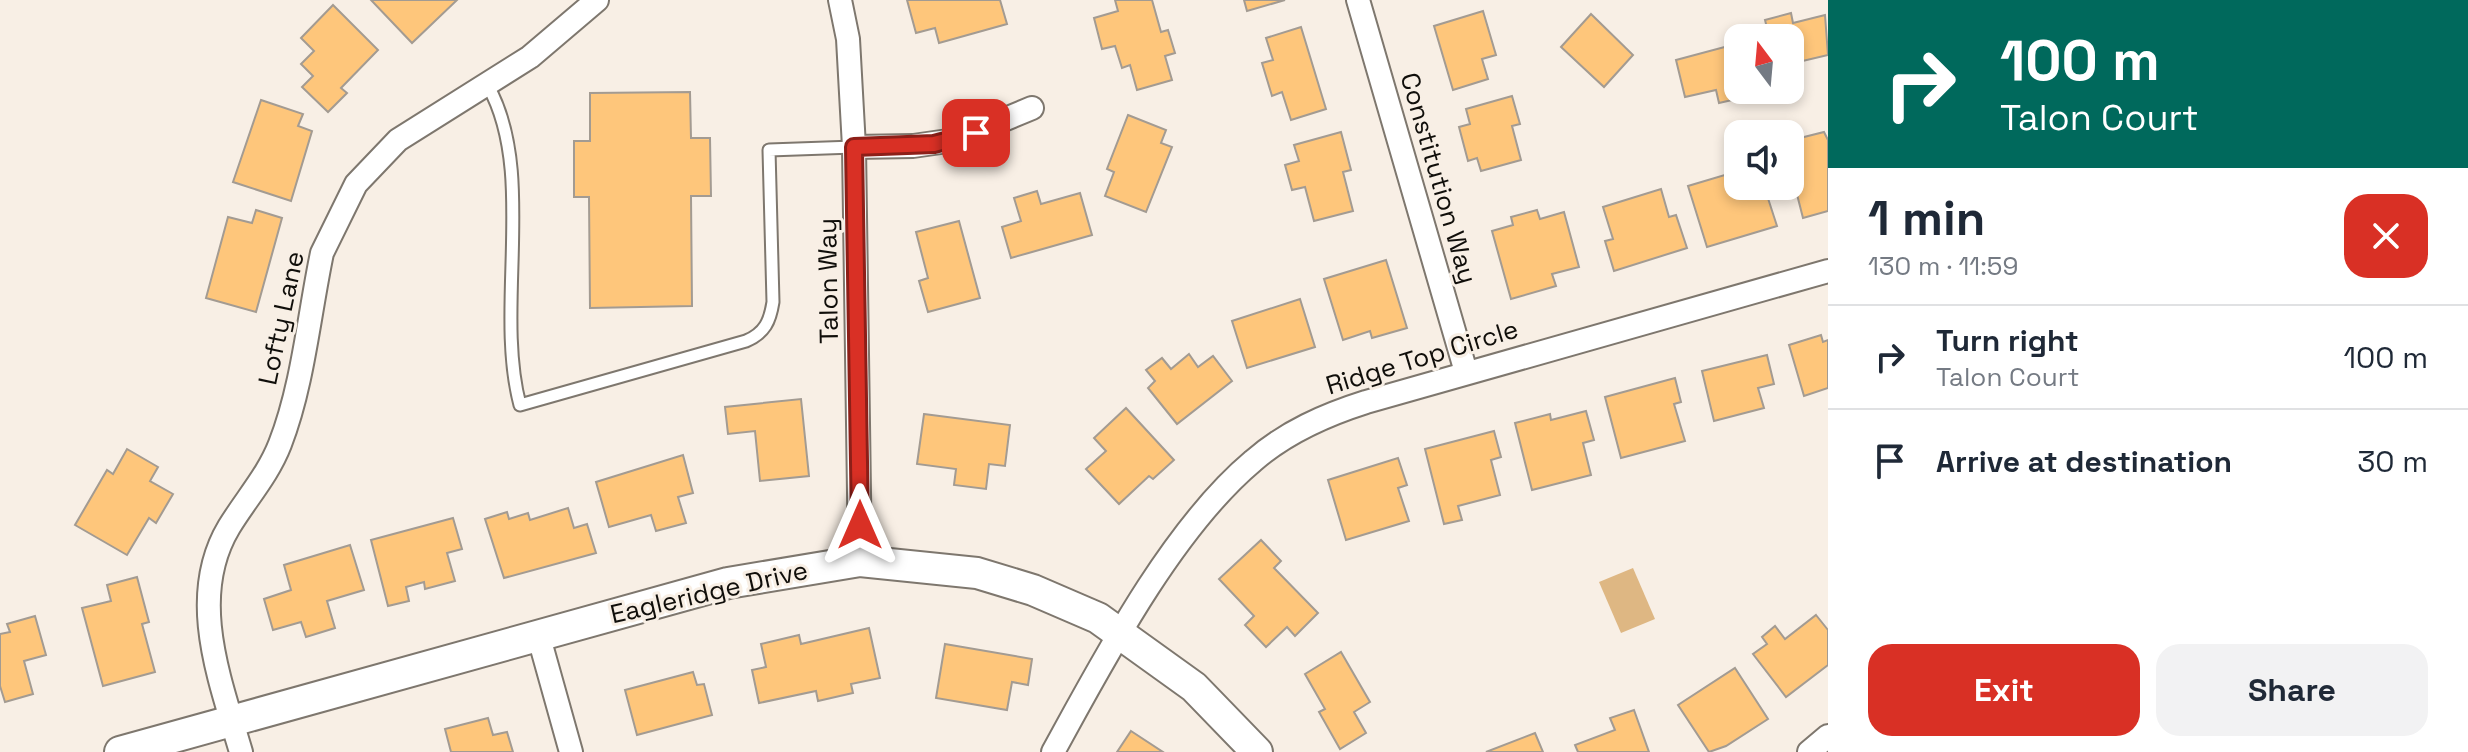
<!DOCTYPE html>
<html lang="en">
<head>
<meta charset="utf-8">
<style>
  :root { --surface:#fff; --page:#f2f2f3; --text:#1f2937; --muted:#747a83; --line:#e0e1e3; --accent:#d93025 }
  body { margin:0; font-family:"Space Grotesk",sans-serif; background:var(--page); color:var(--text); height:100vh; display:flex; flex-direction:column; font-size:30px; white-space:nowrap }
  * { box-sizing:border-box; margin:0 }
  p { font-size:26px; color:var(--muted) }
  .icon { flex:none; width:44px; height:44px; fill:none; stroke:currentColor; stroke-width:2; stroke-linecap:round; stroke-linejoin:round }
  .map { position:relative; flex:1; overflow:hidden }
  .details { display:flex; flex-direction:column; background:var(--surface); width:640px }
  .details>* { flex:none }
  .banner { background:#00695c; color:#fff; overflow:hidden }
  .needle { width:52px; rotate:344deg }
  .buttons { position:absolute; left:1724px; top:24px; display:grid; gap:16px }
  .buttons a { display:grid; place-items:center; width:80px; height:80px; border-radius:16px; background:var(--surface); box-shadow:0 4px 12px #0003; font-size:40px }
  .pin { position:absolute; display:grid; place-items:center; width:68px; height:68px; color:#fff; margin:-34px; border-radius:16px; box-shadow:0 4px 12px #0006 }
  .me { position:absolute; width:88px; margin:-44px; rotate:0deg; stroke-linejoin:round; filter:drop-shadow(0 0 6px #0008) }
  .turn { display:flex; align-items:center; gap:28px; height:168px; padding:0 40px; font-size:36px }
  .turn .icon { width:104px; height:104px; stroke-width:2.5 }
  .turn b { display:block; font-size:56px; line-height:68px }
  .round { display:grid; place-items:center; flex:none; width:84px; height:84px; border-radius:24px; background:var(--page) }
  .summary { display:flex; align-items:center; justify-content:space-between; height:136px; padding:0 40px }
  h1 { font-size:48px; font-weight:800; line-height:60px }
  .button { display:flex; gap:16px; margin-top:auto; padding:16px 40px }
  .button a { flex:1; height:92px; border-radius:24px; background:var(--accent); color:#fff; font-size:32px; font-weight:800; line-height:92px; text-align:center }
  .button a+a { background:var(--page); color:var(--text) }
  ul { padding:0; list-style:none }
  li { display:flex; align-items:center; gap:24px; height:104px; padding:0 40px; border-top:2px solid var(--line) }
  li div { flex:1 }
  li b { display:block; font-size:30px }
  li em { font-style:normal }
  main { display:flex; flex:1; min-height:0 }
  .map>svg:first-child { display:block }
  .garden { fill:#deb783 }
  .building { fill:#fec67b; stroke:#a39b92; stroke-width:2 }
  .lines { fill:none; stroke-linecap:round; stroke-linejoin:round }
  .service-casing { stroke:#7e776e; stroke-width:15 }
  .minor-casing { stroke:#7e776e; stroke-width:26 }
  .secondary-casing { stroke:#7e776e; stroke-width:34 }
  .service { stroke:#fff; stroke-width:11 }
  .minor { stroke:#fff; stroke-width:22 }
  .secondary { stroke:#fff; stroke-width:30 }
  .route-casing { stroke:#8d1f18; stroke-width:20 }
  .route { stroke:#d93025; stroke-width:14 }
  .labels { text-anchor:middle; stroke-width:6; stroke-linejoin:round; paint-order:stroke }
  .street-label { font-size:26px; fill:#100e0a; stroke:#f8efe5 }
</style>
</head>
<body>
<main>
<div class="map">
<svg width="1828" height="752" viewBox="0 0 1828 752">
  <rect width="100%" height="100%" fill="#f8efe5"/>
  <polygon class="garden" points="1633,568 1655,619 1621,633 1599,582"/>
  <g class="building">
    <polygon points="371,0 457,0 412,43"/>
    <polygon points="907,0 1000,0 1007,24 939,43 935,28 916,33"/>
    <polygon points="1115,0 1152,0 1161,32 1168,30 1175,53 1165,56 1172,80 1137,90 1130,65 1122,68 1115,46 1102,49 1094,18 1118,11"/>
    <polygon points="1244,0 1285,0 1247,11"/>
    <polygon points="333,5 378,50 341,88 347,93 328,112 302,87 313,76 301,64 314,51 301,38"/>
    <polygon points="1483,11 1496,55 1482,59 1488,79 1453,90 1434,26"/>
    <polygon points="1791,13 1793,23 1825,15 1828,55 1790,64 1790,38 1761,38 1769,36 1765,20"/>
    <polygon points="1591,14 1633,55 1604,87 1561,47"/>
    <polygon points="1301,27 1326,109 1291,120 1282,92 1272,96 1262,63 1273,60 1266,38"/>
    <polygon points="1732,45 1738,90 1743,90 1745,97 1719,103 1716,90 1685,97 1676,60"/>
    <polygon points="690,92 691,138 710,138 711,196 691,196 692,306 590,308 589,197 574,197 574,141 590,141 590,93"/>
    <polygon points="1512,96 1520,124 1512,126 1521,160 1481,171 1477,158 1468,161 1459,127 1470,124 1466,109"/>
    <polygon points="261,100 303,114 298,126 312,131 291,201 233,182"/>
    <polygon points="1128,115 1166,130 1161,143 1172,147 1146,212 1105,196 1114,172 1107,169"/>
    <polygon points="1341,132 1351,170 1343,172 1353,211 1314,221 1305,187 1292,190 1285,165 1299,161 1294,145"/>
    <polygon points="1824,132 1828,140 1828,211 1803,218 1790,167 1790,150 1802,147 1800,138"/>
    <polygon points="1738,171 1738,186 1764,186 1777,226 1707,247 1688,186"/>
    <polygon points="1661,189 1669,217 1676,215 1687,248 1614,271 1605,241 1613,239 1603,207"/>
    <polygon points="1037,191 1041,204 1080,193 1092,235 1011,258 1002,227 1021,221 1014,198"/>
    <polygon points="256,210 282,218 256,312 206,298 228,217 252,223"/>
    <polygon points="1537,210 1540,219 1564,212 1579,267 1552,274 1556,286 1511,299 1492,231 1513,225 1511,217"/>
    <polygon points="959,221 980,298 928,312 919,281 928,278 916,232"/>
    <polygon points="1386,260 1407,328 1372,338 1370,331 1343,340 1324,279"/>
    <polygon points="1300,299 1315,347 1247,368 1232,321"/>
    <polygon points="1821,335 1823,342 1828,340 1828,388 1804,396 1789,345"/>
    <polygon points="1189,354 1198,367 1213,356 1232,381 1177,424 1148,388 1155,381 1146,370 1162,358 1171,369"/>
    <polygon points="1767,355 1774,384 1758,388 1764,408 1714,421 1702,371"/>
    <polygon points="1675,378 1681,402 1674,404 1685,441 1621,458 1605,397"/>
    <polygon points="801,399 809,476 760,481 755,431 728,434 725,407"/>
    <polygon points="1126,408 1174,460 1153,479 1149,476 1119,504 1086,469 1106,451 1094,438"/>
    <polygon points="1586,411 1594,440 1583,443 1591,475 1532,490 1515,423 1550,414 1551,420"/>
    <polygon points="924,414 1010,425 1005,466 989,464 986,489 954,485 956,469 917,464"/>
    <polygon points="1494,431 1501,457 1491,460 1500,495 1458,506 1462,520 1444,524 1425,449"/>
    <polygon points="127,449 158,467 150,481 173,494 156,523 149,518 127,555 75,525 107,470 113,474"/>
    <polygon points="683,455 693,493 678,497 686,523 656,531 651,515 609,527 596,482"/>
    <polygon points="1398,458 1407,485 1398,488 1409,521 1346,540 1328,480"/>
    <polygon points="568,508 574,528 587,524 596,553 504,578 485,519 507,512 509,519 528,513 530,520"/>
    <polygon points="453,518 462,549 447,553 455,581 425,589 424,582 406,587 409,601 388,606 371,540"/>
    <polygon points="1261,540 1281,561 1274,568 1318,613 1295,636 1287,627 1266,647 1245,625 1254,616 1219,579"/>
    <polygon points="350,545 364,590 327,601 335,628 306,637 301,622 273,630 264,599 291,590 284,565"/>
    <polygon points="137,577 149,622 142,624 155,672 103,686 82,608 111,601 107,585"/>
    <polygon points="1816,615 1828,630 1828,665 1786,697 1753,654 1767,644 1762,637 1775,626 1785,639"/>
    <polygon points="35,616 46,655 24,661 33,694 5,702 0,686 0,634 10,632 7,624"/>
    <polygon points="869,628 880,678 851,684 853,693 818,701 816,691 759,703 752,670 766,667 761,644 799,635 801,644"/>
    <polygon points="945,644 1032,659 1028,685 1012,682 1007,710 936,698"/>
    <polygon points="1341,652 1370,702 1354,712 1366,733 1340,749 1319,712 1325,709 1305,674"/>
    <polygon points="1735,668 1768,719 1726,746 1709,752 1678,705"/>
    <polygon points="693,672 697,685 704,684 712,715 637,735 625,690"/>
    <polygon points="1634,710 1649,752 1578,752 1575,745 1615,730 1610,718"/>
    <polygon points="488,718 493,735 507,732 513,752 451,752 445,729"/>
    <polygon points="1131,731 1163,752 1117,752"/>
    <polygon points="1535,733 1543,752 1486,752"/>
  </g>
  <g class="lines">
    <defs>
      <path id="service" d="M488,86C537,173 494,308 520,405L746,341C765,333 770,321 773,302L769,150L854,147"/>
      <g id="minor">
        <polyline points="840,0 848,39 854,147 860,561"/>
        <polyline points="1358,0 1466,372"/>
        <polyline points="854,147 913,146 955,140 1032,108"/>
        <polyline points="538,634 571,752"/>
        <path d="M241,752C220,680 187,597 229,527C246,499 268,475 280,444C303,385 309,315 322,253L356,184L398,140L530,57L597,0"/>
        <path d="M1053,752C1104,659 1172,529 1253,461C1286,432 1325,415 1366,402L1828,271"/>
        <polyline points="1809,752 1828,736"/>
      </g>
      <polyline id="secondary" points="120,752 728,583 860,561 977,573 1033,590 1098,618 1194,687 1257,752"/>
    </defs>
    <use href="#service" class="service-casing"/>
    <use href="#minor" class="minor-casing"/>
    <use href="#secondary" class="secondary-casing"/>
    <use href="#service" class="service"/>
    <use href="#minor" class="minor"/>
    <use href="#secondary" class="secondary"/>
  </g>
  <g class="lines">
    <defs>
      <polyline id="route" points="860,525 854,147 934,144 976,133"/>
    </defs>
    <use href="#route" class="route-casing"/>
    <use href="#route" class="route"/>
  </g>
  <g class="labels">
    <g class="street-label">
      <text transform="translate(1439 178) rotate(74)" y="9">Constitution Way</text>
      <text transform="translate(828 281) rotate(-91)" y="9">Talon Way</text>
      <text transform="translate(281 318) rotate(-78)" y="9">Lofty Lane</text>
      <text transform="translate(1422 357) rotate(-17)" y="9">Ridge Top Circle</text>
      <text transform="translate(709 592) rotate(-13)" y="9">Eagleridge Drive</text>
    </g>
  </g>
</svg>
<div class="buttons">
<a><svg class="needle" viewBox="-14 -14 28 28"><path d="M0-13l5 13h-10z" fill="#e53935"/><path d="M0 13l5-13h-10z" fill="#747a83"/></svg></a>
<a><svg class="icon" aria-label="sound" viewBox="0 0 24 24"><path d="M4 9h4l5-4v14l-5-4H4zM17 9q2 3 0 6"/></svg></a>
</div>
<div class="pin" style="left:976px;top:133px;background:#d93025"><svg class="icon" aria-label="arrive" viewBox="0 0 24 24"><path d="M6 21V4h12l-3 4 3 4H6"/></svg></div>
<svg class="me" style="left:860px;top:525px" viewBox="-20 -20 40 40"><path d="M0-17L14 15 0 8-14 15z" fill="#d93025" stroke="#fff" stroke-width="4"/></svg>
</div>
<section class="details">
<div class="banner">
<div class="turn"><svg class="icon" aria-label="right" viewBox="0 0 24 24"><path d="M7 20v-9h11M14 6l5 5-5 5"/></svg><div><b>100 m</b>Talon Court</div></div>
</div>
<div class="summary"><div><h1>1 min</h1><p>130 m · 11:59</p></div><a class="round" style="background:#d93025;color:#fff"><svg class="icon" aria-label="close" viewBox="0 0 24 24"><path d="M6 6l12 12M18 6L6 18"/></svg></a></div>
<ul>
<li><svg class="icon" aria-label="right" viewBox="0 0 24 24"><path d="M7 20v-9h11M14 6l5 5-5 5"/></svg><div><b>Turn right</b><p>Talon Court</p></div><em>100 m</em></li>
<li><svg class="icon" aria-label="arrive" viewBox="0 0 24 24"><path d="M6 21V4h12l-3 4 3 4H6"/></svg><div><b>Arrive at destination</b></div><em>30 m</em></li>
</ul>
<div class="button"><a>Exit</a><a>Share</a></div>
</section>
</main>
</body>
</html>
